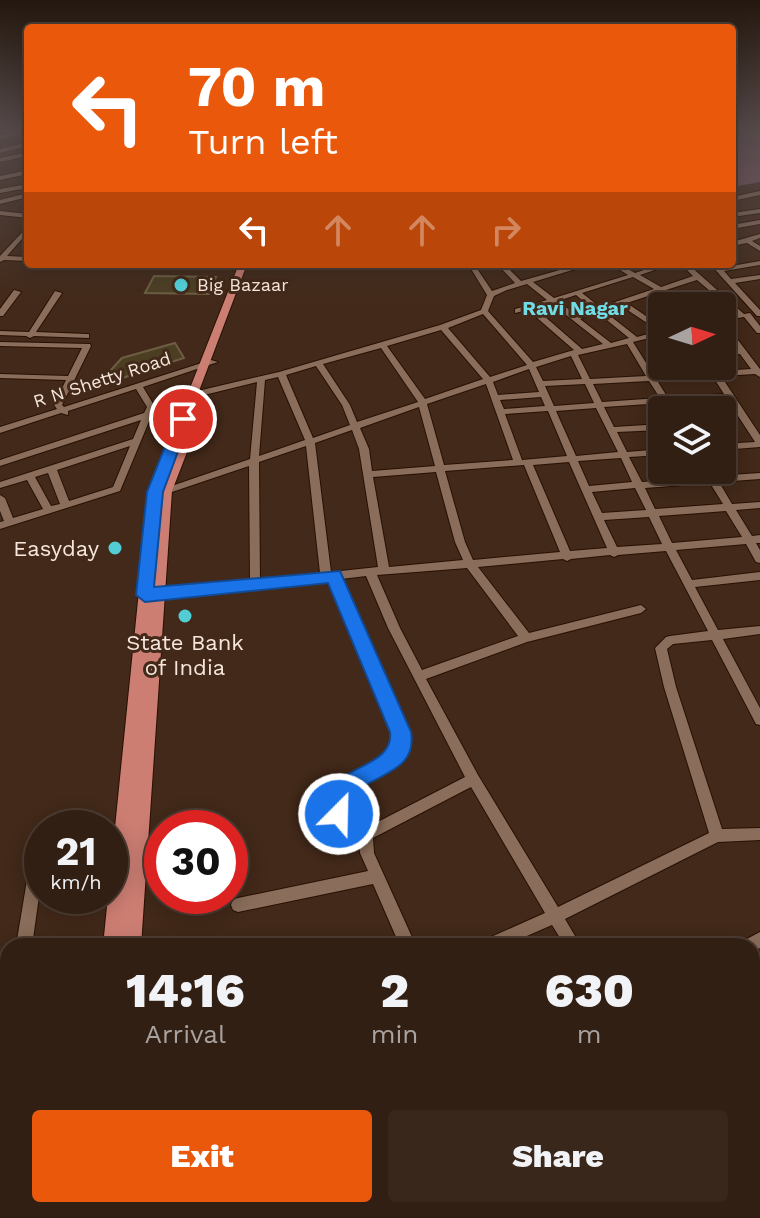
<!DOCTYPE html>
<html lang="en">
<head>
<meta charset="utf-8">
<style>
  :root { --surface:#321f13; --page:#3a271c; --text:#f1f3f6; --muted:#a8a2a0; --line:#4d3d33; --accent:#ea580c }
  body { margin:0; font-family:"Work Sans",sans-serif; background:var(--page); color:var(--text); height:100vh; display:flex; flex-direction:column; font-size:30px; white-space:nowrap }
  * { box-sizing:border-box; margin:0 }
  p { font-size:26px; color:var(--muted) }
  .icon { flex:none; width:44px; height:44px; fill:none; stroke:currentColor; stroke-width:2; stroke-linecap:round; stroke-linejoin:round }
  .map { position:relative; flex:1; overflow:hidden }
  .drawer { position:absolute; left:0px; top:938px; width:760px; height:280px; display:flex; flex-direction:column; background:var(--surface); border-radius:24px 24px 0 0; box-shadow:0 4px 20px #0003,0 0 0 2px var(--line) }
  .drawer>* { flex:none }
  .hud { position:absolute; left:24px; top:24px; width:712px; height:244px; border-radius:8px; box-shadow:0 4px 20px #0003,0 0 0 2px var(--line); background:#ea580c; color:#fff; overflow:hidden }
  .needle { width:52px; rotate:86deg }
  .controls { position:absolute; left:648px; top:292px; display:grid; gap:16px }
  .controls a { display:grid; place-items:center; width:88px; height:88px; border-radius:8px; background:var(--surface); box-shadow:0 4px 20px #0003,0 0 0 2px var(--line); font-size:40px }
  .speed { position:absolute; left:24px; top:810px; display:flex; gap:16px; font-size:40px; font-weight:700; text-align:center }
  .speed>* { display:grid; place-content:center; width:104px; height:104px; border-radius:50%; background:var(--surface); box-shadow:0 4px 20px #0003,0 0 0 2px var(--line); line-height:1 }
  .speed small { font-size:20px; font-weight:400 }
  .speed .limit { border:12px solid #d22; background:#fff; color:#111 }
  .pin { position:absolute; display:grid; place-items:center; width:68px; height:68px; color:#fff; margin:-34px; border:4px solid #fff; border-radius:50%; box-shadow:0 2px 8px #0007 }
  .me { position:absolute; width:88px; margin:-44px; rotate:23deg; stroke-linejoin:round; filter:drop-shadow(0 0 6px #0008) }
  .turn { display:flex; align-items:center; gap:28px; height:168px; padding:0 32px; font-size:36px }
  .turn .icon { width:104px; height:104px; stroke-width:2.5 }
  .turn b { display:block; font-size:56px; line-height:68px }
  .lanes { display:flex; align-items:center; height:76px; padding:0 32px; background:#0003; justify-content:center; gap:40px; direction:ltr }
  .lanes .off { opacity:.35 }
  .eta { display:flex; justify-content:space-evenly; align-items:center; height:136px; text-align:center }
  .eta b { font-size:48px; font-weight:800; line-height:56px }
  .action { display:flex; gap:16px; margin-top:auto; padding:16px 32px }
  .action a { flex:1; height:92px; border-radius:8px; background:var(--accent); color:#fff; font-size:32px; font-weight:800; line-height:92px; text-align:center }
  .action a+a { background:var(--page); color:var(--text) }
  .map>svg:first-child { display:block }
  .water { fill:#845b6a }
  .building { fill:#4b3e22; stroke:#6c5e42; stroke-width:2 }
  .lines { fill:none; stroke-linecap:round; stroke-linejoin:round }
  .minor-casing { stroke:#281103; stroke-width:2 }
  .major-casing { stroke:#281103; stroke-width:2 }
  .minor { fill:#8a6d5a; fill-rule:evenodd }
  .major { fill:#cd7e73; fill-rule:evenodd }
  .route { fill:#1a73e8; stroke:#114b97; stroke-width:2 }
  .poi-dot { fill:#52ccd5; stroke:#422919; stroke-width:3 }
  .labels { text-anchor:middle; stroke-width:6; stroke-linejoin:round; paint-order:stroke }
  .far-poi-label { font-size:18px; fill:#f6e6db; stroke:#422919; text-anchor:start }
  .far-street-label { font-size:18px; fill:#f6e6db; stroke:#422919 }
  .far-neighbourhood-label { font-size:20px; font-weight:bold; fill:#71dce5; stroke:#422919 }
  .poi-label { font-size:22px; fill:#f6e6db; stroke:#422919; text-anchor:end }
</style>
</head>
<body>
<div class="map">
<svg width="760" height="1218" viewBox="0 0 760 1218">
  <rect width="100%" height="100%" fill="#422919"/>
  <polygon class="water" points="732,130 760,130 760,182 732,187"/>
  <g class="building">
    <polygon points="154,276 216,277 209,294 145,293"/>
    <polygon points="175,343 184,358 95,387 122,358"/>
  </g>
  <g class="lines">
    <defs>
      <g id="minor">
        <polygon points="24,130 28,130 28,133 0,139 0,135"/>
        <polygon points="28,142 28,146 0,153 0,149"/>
        <polygon points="28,152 28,156 0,162 0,158"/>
        <polygon points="28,170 28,174 0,180 0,176"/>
        <polygon points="28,184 28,188 0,193 0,189"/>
        <polygon points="760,191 760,195 732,201 732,197"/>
        <polygon points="28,193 28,197 0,204 0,200"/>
        <polygon points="760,209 760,213 732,217 732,213"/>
        <polygon points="0,211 28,214 28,218 0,215"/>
        <polygon points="760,220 760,224 732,229 732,225"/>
        <polygon points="28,226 28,232 7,256 28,257 28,261 4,260 0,262 0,256"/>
        <polygon points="760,234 760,238 752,241 760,246 760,251 747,243 732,246 732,242"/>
        <polygon points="760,261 760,265 724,271 731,279 760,275 760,279 735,283 760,310 760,316 757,316 710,264 717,264 720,268"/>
        <polygon points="66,264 83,264 92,267 89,269"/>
        <path d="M468,264H474L492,291L515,283L497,264H504L521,281L581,264H592L533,282L554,298L628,275L611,264H619L635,273L662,264H672L640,275L661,287L693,276L681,264H688L744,314L750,313L760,326V333H757L744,317L738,318L713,295L689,302L694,306H685L660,292L627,303L662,327V335L633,342L668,398L724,394L706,366H714L718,371L751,369L740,354L722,355V351L737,350L722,330V323H725L760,369V377L755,374L721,376L760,435V447L722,450V444L755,442L727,399L671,403L675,410H667L663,403L604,407L614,427L662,424V430L617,432L627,452L662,449V455L629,457L642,482L706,477L702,470H712L715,476L760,473V479L719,482L732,504L760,502V508L736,510L752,536L760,535V543H756L760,550V563L756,562L746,544L676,550L692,580L760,572V580L695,587L718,630L760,626V634L723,639L760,708V725L756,724L712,640L673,644L667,649L676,687L722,829L760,828V840L718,842L565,919L581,946H565L552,925L504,946H479L482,941L545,913L471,787L373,838L374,853L416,946H400L373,884L238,912L233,910L231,905L233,900L238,898L368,871L360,853L359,839C341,830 333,819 331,799C347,768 379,772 392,751C396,746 395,738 395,732L330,580L153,599L148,595L153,591L250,581L249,466L169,493L166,494L161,491L163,489L250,459L257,382L192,398L188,395L189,393L279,372L440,325L481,310L487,295ZM633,277L654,289L600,307L582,293ZM697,280L710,291L683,299L666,290ZM527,284L547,300L515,309V313L528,310L574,350L533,362L488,311L494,296L507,290ZM576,295L593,309L576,315L558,301ZM551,303L603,344L582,349L535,308ZM620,305L659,331L637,337L604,311ZM598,313L629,338L611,343L580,319ZM483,314L527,365L490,377L448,328ZM441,330L483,379L425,399L387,346ZM627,344L646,376L590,379L578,355ZM381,348L418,402L357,422L350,405L323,364ZM571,356L582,379L543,381L536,367ZM316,366L342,405L350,425L313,438L286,375ZM529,369L539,392L498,395L493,382ZM278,377L305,440L259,456L265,380ZM649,381L660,398L602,402L593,384ZM486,384L513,460L444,465L427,404ZM585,384L594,403L554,406L545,386ZM541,397L545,406L504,409L500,400ZM419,407L435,466L372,471L369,449L360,428ZM596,408L618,452L576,456L556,411ZM548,411L567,456L522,460L505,414ZM352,430L359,449L378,567L331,572L315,443ZM306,446L320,573L260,580L259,462ZM621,458L632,482L589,486L578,461ZM569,462L607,548L570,551L533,465ZM524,465L560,552L473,560L465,542L445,471ZM436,472L455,542L463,560L389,567L373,477ZM710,483L723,504L655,509L645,488ZM635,488L646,510L602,513L592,492ZM726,511L742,537L672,543L659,516ZM649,517L662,544L617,547L604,520ZM666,551L708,631L670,636L666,637L655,648L664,687L709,833L558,907L478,775L426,679L527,642L641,613L646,609L641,605L529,633L478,567L563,559L567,561L571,559L610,555L614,557L618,555ZM467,568L518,636L422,670L400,628L377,575ZM366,576L388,628L465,777L366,828C352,822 346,815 345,800C367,769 406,781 407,732L341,579Z"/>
        <polygon points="14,290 21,292 3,316 0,316 0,309"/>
        <polygon points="55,291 62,293 36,332 86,334 89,334 89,338 34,336 30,338 26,336 0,335 0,331 29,332"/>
        <path d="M0,342L90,344L91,346L62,405L64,407L211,360L218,362L143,387L155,407L120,491L0,529V522L4,521L0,511V495L5,498L13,518L43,509L27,480L0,488V482L133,439L141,420L0,466V460L144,413L147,407L136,389L68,411V415L61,413L0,433V427L57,409L54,405L66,380L0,378V374L68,376L82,348L0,346ZM130,446L113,487L69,501L57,470ZM48,473L60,504L51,506L35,477Z"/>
        <polygon points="36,861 42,865 42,875 32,946 16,946 29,868 31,863"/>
        <polygon points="760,932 760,948 752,952 752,946 740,946 743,941"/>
        <polygon points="8,977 8,996 0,1001 0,982"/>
        <polygon points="8,1114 8,1132 0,1133 0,1115"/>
        <path d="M752,1185L758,1188L760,1190V1217C747,1212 752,1198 752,1185Z"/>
        <polygon points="273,1210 291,1210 293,1218 275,1218"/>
        <polygon points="369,1210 387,1210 390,1218 372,1218"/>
        <polygon points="447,1210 465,1210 468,1218 450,1218"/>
        <polygon points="626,1210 645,1210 648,1218 629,1218"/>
      </g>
      <g id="major">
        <polygon points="239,264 247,264 179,444 187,444 189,447 172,491 141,946 103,946 149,492"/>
        <polygon points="82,1210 125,1210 125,1218 81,1218"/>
      </g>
    </defs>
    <use href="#minor" class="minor-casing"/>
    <use href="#major" class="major-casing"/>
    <use href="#minor" class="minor"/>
    <use href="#major" class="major"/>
  </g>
  <linearGradient id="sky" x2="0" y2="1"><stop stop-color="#24170e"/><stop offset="0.43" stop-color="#544949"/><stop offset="1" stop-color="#544949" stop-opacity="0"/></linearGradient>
  <rect width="760" height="301" fill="url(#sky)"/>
  <path class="route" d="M183,415L190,419L163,492L154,587L340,571L411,732C418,775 369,773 349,799L350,814L347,822L339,825L331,822C305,764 396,775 390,732L328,583L145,602L136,595L147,492L176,419Z"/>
  <g class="poi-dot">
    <circle cx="181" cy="285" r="8"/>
    <circle cx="115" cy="548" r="8"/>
    <circle cx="185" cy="616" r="8"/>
  </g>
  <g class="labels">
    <g class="far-poi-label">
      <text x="197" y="291">Big Bazaar</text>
    </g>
    <g class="far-street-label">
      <text transform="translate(102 380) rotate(-18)" y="6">R N Shetty Road</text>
    </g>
    <g class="far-neighbourhood-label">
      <text x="575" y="315">Ravi Nagar</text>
    </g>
    <g class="poi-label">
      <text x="99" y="556">Easyday</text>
      <text x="185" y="650" text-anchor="middle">State Bank<tspan x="185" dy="25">of India</tspan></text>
    </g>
  </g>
</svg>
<div class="controls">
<a><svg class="needle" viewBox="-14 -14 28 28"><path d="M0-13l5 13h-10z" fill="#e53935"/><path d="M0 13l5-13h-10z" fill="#a8a2a0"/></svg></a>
<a><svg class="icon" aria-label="layers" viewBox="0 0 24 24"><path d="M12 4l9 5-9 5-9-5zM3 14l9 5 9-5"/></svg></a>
</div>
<div class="speed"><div>21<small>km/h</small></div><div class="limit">30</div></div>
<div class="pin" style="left:183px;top:419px;background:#d93025"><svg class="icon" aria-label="arrive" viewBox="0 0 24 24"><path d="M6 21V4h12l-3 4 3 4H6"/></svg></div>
<svg class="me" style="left:339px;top:814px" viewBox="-20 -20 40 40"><circle r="17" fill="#1a73e8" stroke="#fff" stroke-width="3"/><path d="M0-11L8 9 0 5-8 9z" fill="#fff"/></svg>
<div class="hud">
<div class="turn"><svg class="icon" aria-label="left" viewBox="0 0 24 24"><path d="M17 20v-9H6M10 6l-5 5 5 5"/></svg><div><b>70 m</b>Turn left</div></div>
<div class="lanes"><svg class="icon" aria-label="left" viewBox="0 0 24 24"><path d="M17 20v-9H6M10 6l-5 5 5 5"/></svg><svg class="icon off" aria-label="ahead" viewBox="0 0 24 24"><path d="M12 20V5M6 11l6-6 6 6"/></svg><svg class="icon off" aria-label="ahead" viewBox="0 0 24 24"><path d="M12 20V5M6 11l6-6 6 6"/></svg><svg class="icon off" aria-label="right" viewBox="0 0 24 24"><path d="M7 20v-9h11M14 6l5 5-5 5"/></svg></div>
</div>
<section class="drawer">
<div class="eta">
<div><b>14:16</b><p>Arrival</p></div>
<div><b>2</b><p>min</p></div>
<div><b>630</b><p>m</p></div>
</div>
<div class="action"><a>Exit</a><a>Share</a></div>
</section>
</div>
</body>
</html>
